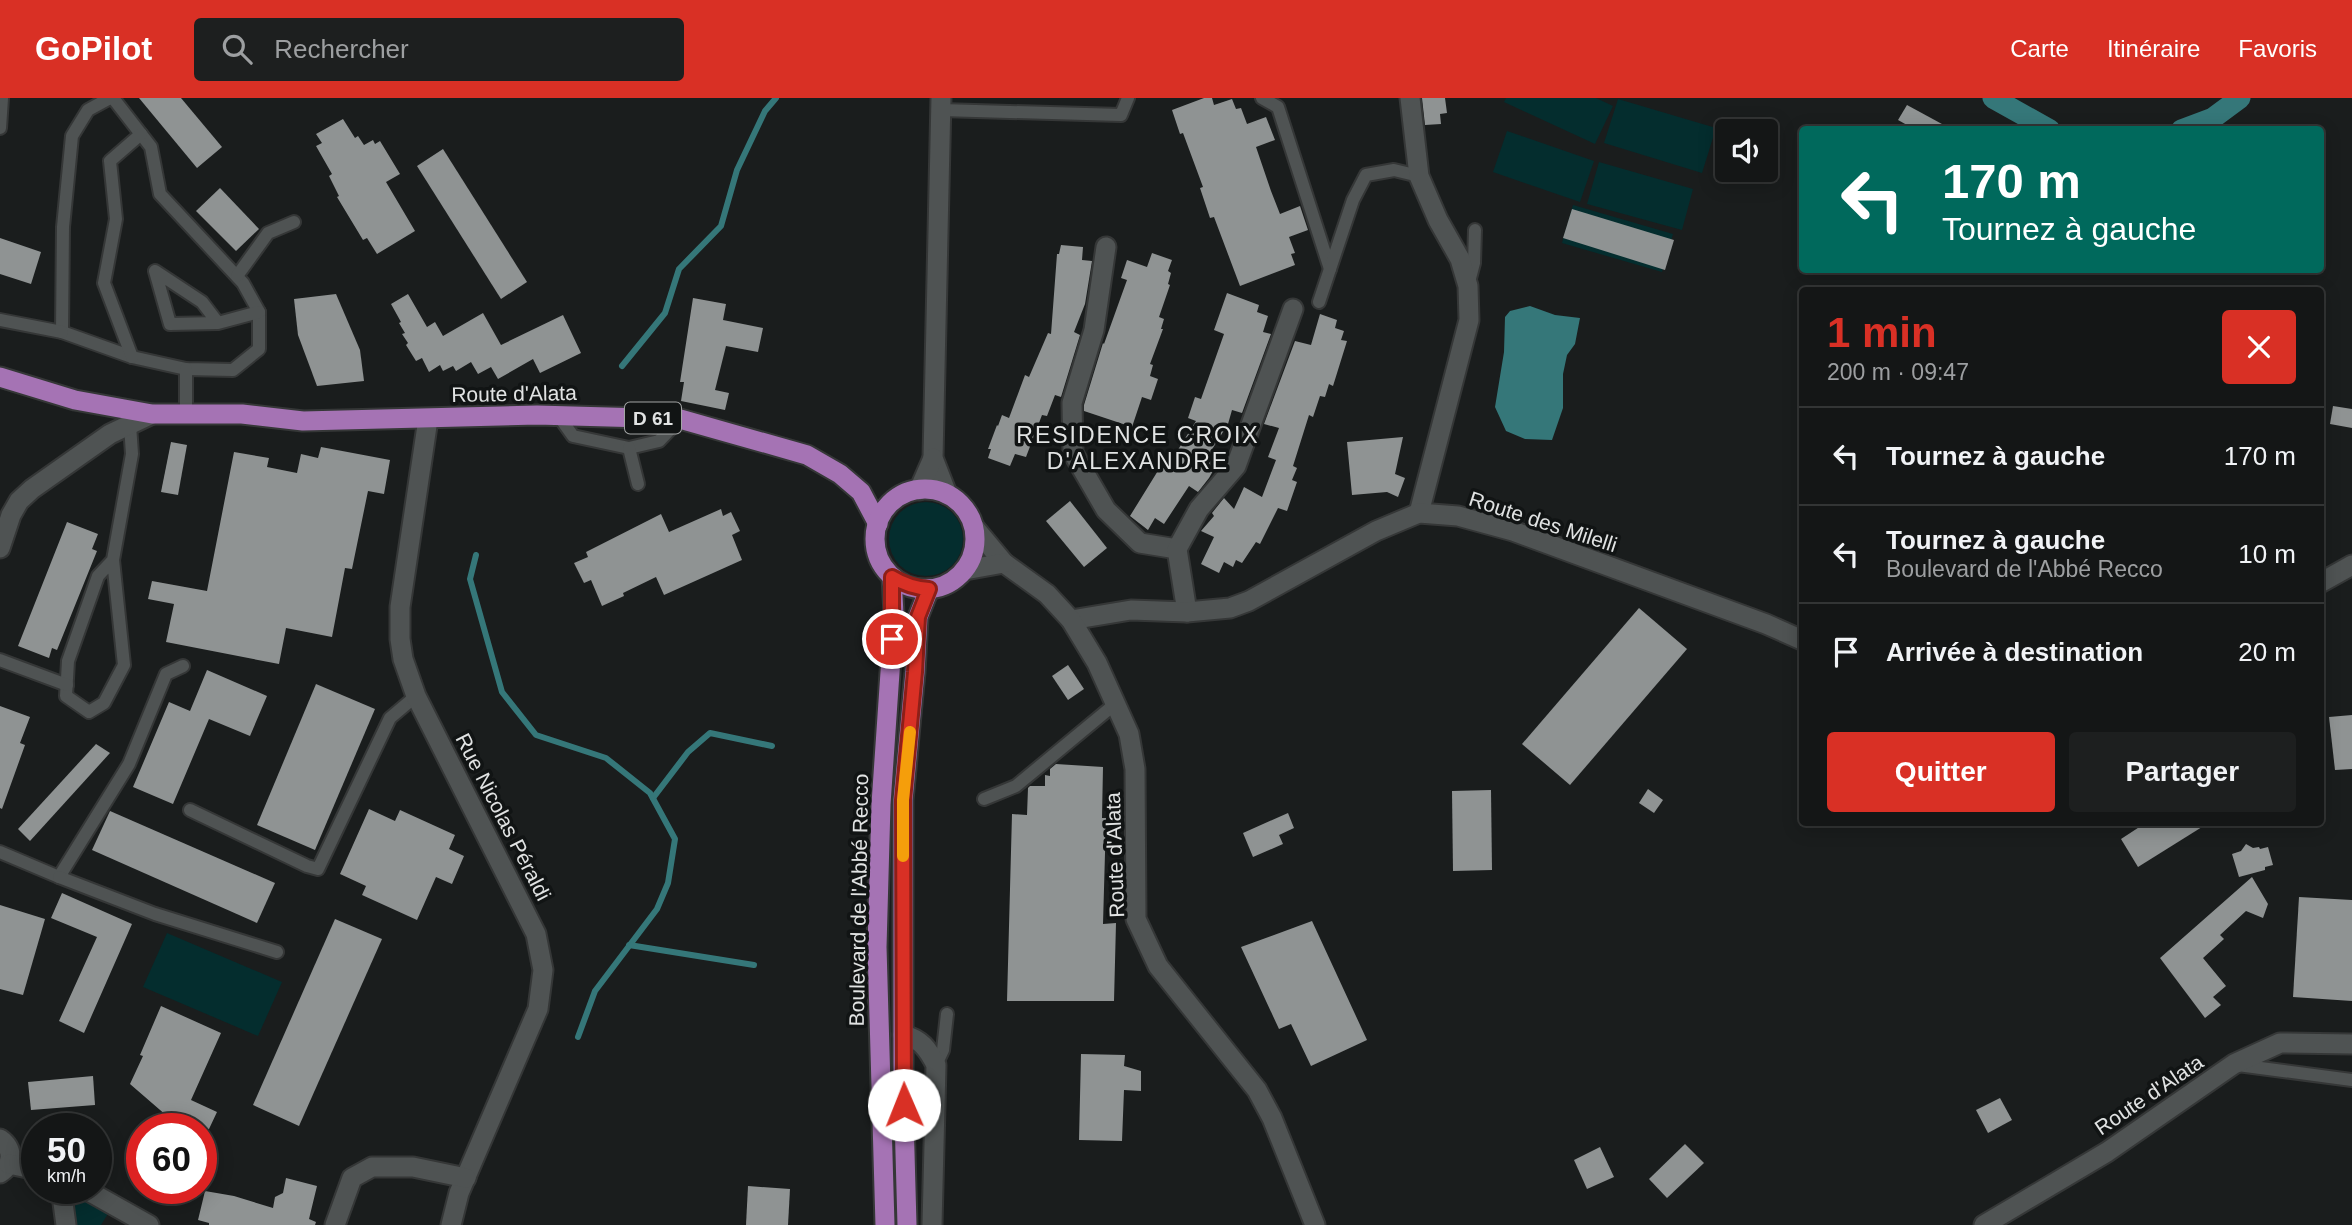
<!DOCTYPE html>
<html lang="fr">
<head>
<meta charset="utf-8">
<style>
  :root { --surface:#141616; --page:#1d1f1f; --text:#f1f3f6; --muted:#9d9fa1; --line:#333535; --accent:#d93025 }
  body { margin:0; font-family:Arial,sans-serif; background:var(--page); color:var(--text); height:100vh; display:flex; flex-direction:column; font-size:26px; white-space:nowrap }
  * { box-sizing:border-box; margin:0 }
  p { font-size:23px; color:var(--muted) }
  .icon { flex:none; width:38px; height:38px; fill:none; stroke:currentColor; stroke-width:2; stroke-linecap:round; stroke-linejoin:round }
  .map { position:relative; flex:1; overflow:hidden }
  .drawer { position:absolute; left:1799px; top:189px; width:525px; height:539px; display:flex; flex-direction:column; background:var(--surface); border-radius:7px; box-shadow:0 4px 18px #0003,0 0 0 2px var(--line) }
  .drawer>* { flex:none }
  .top-card { position:absolute; left:1799px; top:28px; width:525px; height:147px; border-radius:7px; box-shadow:0 4px 18px #0003,0 0 0 2px var(--line); background:#00695c; color:#fff; overflow:hidden }
  .fabs { position:absolute; left:1715px; top:21px; display:grid; gap:14px }
  .fabs a { display:grid; place-items:center; width:63px; height:63px; border-radius:7px; background:var(--surface); box-shadow:0 4px 18px #0003,0 0 0 2px var(--line); font-size:35px }
  .speed { position:absolute; left:21px; top:1015px; display:flex; gap:14px; font-size:35px; font-weight:700; text-align:center }
  .speed>* { display:grid; place-content:center; width:91px; height:91px; border-radius:50%; background:var(--surface); box-shadow:0 4px 18px #0003,0 0 0 2px var(--line); line-height:1 }
  .speed small { font-size:18px; font-weight:400 }
  .speed .limit { border:10px solid #d22; background:#fff; color:#111 }
  .pin { position:absolute; display:grid; place-items:center; width:60px; height:60px; color:#fff; margin:-30px; border:4px solid #fff; border-radius:50%; box-shadow:0 2px 7px #0007 }
  .me { position:absolute; width:77px; margin:-38px; rotate:359deg; stroke-linejoin:round; filter:drop-shadow(0 0 5px #0008) }
  .turn { display:flex; align-items:center; gap:24px; height:147px; padding:0 28px; font-size:32px }
  .turn .icon { width:91px; height:91px; stroke-width:2.5 }
  .turn b { display:block; font-size:49px; line-height:60px }
  .round { display:grid; place-items:center; flex:none; width:74px; height:74px; border-radius:7px; background:var(--page) }
  .headline { display:flex; align-items:center; justify-content:space-between; height:119px; padding:0 28px }
  h1 { font-size:42px; font-weight:600; line-height:52px; color:var(--accent) }
  .action { display:flex; gap:14px; margin-top:auto; padding:14px 28px }
  .action a { flex:1; height:80px; border-radius:7px; background:var(--accent); color:#fff; font-size:28px; font-weight:600; line-height:80px; text-align:center }
  .action a+a { background:var(--page); color:var(--text) }
  ul { padding:0; list-style:none }
  li { display:flex; align-items:center; gap:21px; height:98px; padding:0 28px; border-top:2px solid var(--line) }
  li div { flex:1 }
  li b { display:block; font-size:26px }
  li em { font-style:normal }
  header { display:flex; align-items:center; gap:42px; box-sizing:border-box; height:98px; padding:0 35px; background:var(--accent); color:#fff }
  header strong { font-size:33px }
  nav { display:flex; gap:38px; margin-inline-start:auto; font-size:24px }
  .search { width:490px; height:63px; background:var(--page); display:flex; align-items:center; gap:18px; box-sizing:border-box; padding:0 24px; border-radius:7px; color:var(--muted); font-size:26px }
  .map>svg:first-child { display:block }
  .green { fill:#042d2e }
  .water { fill:#357779 }
  .lines { fill:none; stroke-linecap:round; stroke-linejoin:round }
  .stream { stroke:#357779; stroke-width:6 }
  .canal { stroke:#357779; stroke-width:21 }
  .building { fill:#8f9393 }
  .service-casing { stroke:#353737; stroke-width:16 }
  .minor-casing { stroke:#353737; stroke-width:23 }
  .tertiary-casing { stroke:#353737; stroke-width:23 }
  .primary-casing { stroke:#353737; stroke-width:23 }
  .service { stroke:#4f5353; stroke-width:12 }
  .minor { stroke:#4f5353; stroke-width:19 }
  .tertiary { stroke:#4f5353; stroke-width:19 }
  .primary { stroke:#a573b4; stroke-width:19 }
  .route-casing { stroke:#8d1f18; stroke-width:18 }
  .route { stroke:#d93025; stroke-width:12 }
  .slow { stroke:#f59e0b; stroke-width:12 }
  .labels { text-anchor:middle; stroke-width:7; stroke-linejoin:round; paint-order:stroke }
  .shield { fill:#111414; stroke:#a3a5a5; stroke-width:2 }
  .shield-label { font-size:19px; font-weight:bold; fill:#e1e3e3 }
  .street-label { font-size:21px; fill:#e1e3e3; stroke:#111414 }
  .neighbourhood-label { font-size:23px; letter-spacing:2px; fill:#e1e3e3; stroke:#111414 }
</style>
</head>
<body>
<header>
<strong>GoPilot</strong>
<div class="search"><svg class="icon" aria-label="search" viewBox="0 0 24 24"><circle cx="10" cy="10" r="6"/><path d="M15 15l6 6"/></svg>Rechercher</div>
<nav><a>Carte</a><a>Itinéraire</a><a>Favoris</a></nav>
</header>
<div class="map">
<svg width="2352" height="1127" viewBox="0 0 2352 1127">
  <rect width="100%" height="100%" fill="#1a1d1d"/>
  <g class="green">
    <polygon points="1506,0 1596,0 1613,8 1595,46 1504,4"/>
    <polygon points="1618,1 1716,30 1702,75 1604,45"/>
    <polygon points="1507,33 1594,63 1580,104 1493,74"/>
    <polygon points="1599,64 1693,91 1682,132 1587,106"/>
    <polygon points="1573,107 1673,136 1662,174 1562,145"/>
    <circle cx="926" cy="441" r="37"/>
    <polygon points="167,835 282,884 258,938 143,889"/>
    <polygon points="78,1101 88,1102 109,1114 101,1127 75,1127 74,1111"/>
  </g>
  <polygon class="water" points="1530,208 1555,217 1580,220 1575,246 1567,257 1563,276 1563,310 1552,342 1525,341 1506,333 1495,309 1504,254 1505,219 1510,213"/>
  <g class="lines">
    <g class="stream">
      <polyline points="622,268 665,215 679,171 721,128 737,72 765,13 776,0"/>
      <polyline points="476,457 470,481 502,594 536,637 606,660 650,695 675,741 668,785 657,811 595,893 578,939"/>
      <polyline points="653,700 688,654 710,635 772,648"/>
      <polyline points="629,847 754,867"/>
    </g>
    <g class="canal">
      <polyline points="1993,0 2050,32"/>
      <polyline points="2181,32 2213,20 2240,0"/>
    </g>
  </g>
  <g class="building">
    <polygon points="139,0 181,0 222,49 197,70"/>
    <polygon points="1204,0 1212,0 1214,7 1232,1 1236,11 1241,10 1247,26 1266,19 1275,42 1256,49 1271,93 1280,116 1300,108 1308,132 1289,139 1295,155 1291,156 1295,167 1240,188 1214,119 1210,120 1200,90 1203,89 1183,35 1180,36 1172,12"/>
    <polygon points="1422,0 1445,0 1447,15 1440,16 1441,26 1425,27"/>
    <polygon points="1907,7 1953,32 1916,32 1898,22"/>
    <polygon points="343,21 355,40 358,38 364,47 373,42 375,46 380,43 400,76 386,84 415,133 377,156 367,140 363,142 337,99 339,98 329,78 332,76 316,48 322,45 316,36"/>
    <polygon points="443,51 527,184 501,201 417,68"/>
    <polygon points="220,90 259,131 236,153 196,113"/>
    <polygon points="1572,111 1674,142 1665,172 1563,140"/>
    <polygon points="0,140 41,154 31,186 0,176"/>
    <polygon points="1061,147 1083,149 1082,162 1092,163 1085,206 1074,234 1080,237 1061,299 1055,297 1047,318 1042,317 1026,359 1015,356 1010,368 988,360 991,351 988,351 997,327 998,328 1002,317 1009,320 1025,277 1029,279 1048,235 1051,236 1057,156 1059,156"/>
    <polygon points="1152,155 1172,162 1168,173 1171,175 1168,186 1170,187 1159,219 1164,221 1161,231 1163,231 1150,266 1153,267 1150,278 1158,281 1151,302 1142,299 1132,329 1084,313 1084,307 1103,245 1104,246 1127,182 1121,180 1127,162 1147,169"/>
    <polygon points="1227,195 1259,207 1257,214 1268,218 1263,234 1271,236 1242,315 1232,312 1228,326 1211,353 1221,359 1209,380 1198,394 1189,388 1164,426 1155,420 1148,432 1130,418 1164,363 1169,366 1196,323 1188,320 1195,299 1201,301 1224,236 1214,232"/>
    <polygon points="336,196 360,252 364,283 317,288 298,237 294,201"/>
    <polygon points="408,196 427,229 435,224 443,238 483,215 501,247 563,217 581,255 540,275 533,261 498,281 491,269 478,276 471,264 456,273 453,268 443,273 440,267 429,274 422,260 416,263 406,247 408,245 402,236 405,235 399,225 401,224 391,206"/>
    <polygon points="693,200 726,206 723,222 763,230 758,254 726,248 715,292 729,295 725,312 681,303 684,284 680,284"/>
    <polygon points="1320,216 1337,222 1335,230 1344,233 1341,242 1347,243 1333,288 1329,286 1325,299 1320,298 1313,319 1309,317 1293,368 1297,370 1292,382 1297,384 1287,413 1278,410 1260,446 1256,444 1242,465 1236,462 1233,469 1224,464 1219,475 1201,466 1214,439 1201,433 1214,418 1212,415 1224,400 1234,411 1244,389 1262,399 1276,362 1268,359 1279,330 1264,326 1295,243 1311,247"/>
    <polygon points="2333,308 2352,311 2352,330 2330,326"/>
    <polygon points="1403,339 1395,376 1405,380 1398,399 1387,394 1352,397 1347,344"/>
    <polygon points="171,344 187,347 178,397 161,394"/>
    <polygon points="321,349 390,362 384,396 368,393 352,471 345,470 332,539 286,530 279,566 166,544 174,506 148,501 152,483 207,493 234,354 269,360 267,369 297,375 301,356 318,360"/>
    <polygon points="1070,403 1107,450 1084,469 1046,423"/>
    <polygon points="721,411 723,418 731,414 740,433 732,437 742,462 664,497 656,479 623,495 624,498 602,508 591,482 584,485 574,465 588,459 586,454 661,416 669,434"/>
    <polygon points="67,424 98,436 92,451 97,453 57,552 52,550 49,560 18,548"/>
    <polygon points="1639,510 1687,551 1570,687 1522,646"/>
    <polygon points="1068,567 1084,591 1068,602 1052,578"/>
    <polygon points="207,572 267,598 250,638 209,621 173,706 133,689 169,604 190,613"/>
    <polygon points="316,586 375,611 315,752 257,727"/>
    <polygon points="0,608 30,619 20,645 25,647 2,711 0,710"/>
    <polygon points="2352,617 2352,671 2335,672 2329,619"/>
    <polygon points="96,646 110,655 30,743 18,731"/>
    <polygon points="1056,666 1103,669 1102,720 1106,720 1103,826 1116,825 1114,903 1007,903 1012,716 1027,717 1028,690 1030,688 1045,688 1045,677 1050,678 1050,671"/>
    <polygon points="1648,691 1663,702 1654,715 1639,705"/>
    <polygon points="1491,692 1492,772 1453,773 1452,693"/>
    <polygon points="369,711 395,723 400,712 455,737 449,751 464,758 452,786 436,779 417,822 362,797 366,788 340,776"/>
    <polygon points="110,713 275,785 257,825 92,752"/>
    <polygon points="1288,715 1294,730 1279,737 1283,746 1253,759 1243,735"/>
    <polygon points="2147,724 2210,724 2138,769 2121,741"/>
    <polygon points="2246,746 2253,750 2259,749 2260,751 2268,749 2273,767 2265,769 2265,772 2239,779 2232,756 2241,753"/>
    <polygon points="2252,779 2268,806 2263,820 2246,813 2220,837 2224,841 2203,860 2226,888 2213,899 2221,907 2205,920 2160,860"/>
    <polygon points="62,795 132,826 84,935 59,923 97,839 51,820"/>
    <polygon points="2299,799 2352,802 2352,903 2293,899"/>
    <polygon points="0,807 45,821 23,897 0,891"/>
    <polygon points="335,821 382,841 299,1028 253,1007"/>
    <polygon points="1312,823 1367,942 1311,968 1291,926 1279,931 1241,849"/>
    <polygon points="161,908 221,935 191,1002 217,1014 209,1031 182,1031 130,986 143,958 140,957"/>
    <polygon points="1081,956 1125,957 1124,968 1141,973 1141,993 1124,992 1122,1043 1079,1042"/>
    <polygon points="93,978 95,1007 31,1012 28,984"/>
    <polygon points="2000,1000 2012,1022 1988,1035 1976,1012"/>
    <polygon points="1685,1046 1704,1065 1667,1100 1649,1081"/>
    <polygon points="1600,1049 1614,1079 1587,1091 1574,1062"/>
    <polygon points="286,1080 317,1088 309,1121 316,1124 315,1127 209,1127 209,1125 198,1122 205,1093 234,1098 273,1110 275,1099 283,1095"/>
    <polygon points="748,1088 790,1091 788,1127 746,1127"/>
  </g>
  <g class="lines">
    <defs>
      <g id="service">
        <polyline points="110,0 88,12 72,38 63,129 62,234 132,259 186,271 233,272 259,251 259,214 243,185 160,96 151,49 113,0"/>
        <polyline points="1262,0 1278,9 1330,171"/>
        <polyline points="941,12 1121,17 1128,0"/>
        <polyline points="0,30 2,0"/>
        <polyline points="237,178 268,135 294,124"/>
        <polyline points="1469,184 1474,165 1475,132"/>
        <polyline points="1319,204 1353,102 1366,77 1394,72 1419,78"/>
        <polyline points="0,222 62,234"/>
        <polyline points="218,225 202,204 155,173 170,226 218,225 259,214"/>
        <polyline points="132,259 104,185 116,121 110,63 141,36"/>
        <polyline points="186,315 186,271"/>
        <polyline points="558,317 573,338 629,350 659,343 680,321"/>
        <polyline points="629,350 638,386"/>
        <polyline points="113,462 98,478 68,563 66,598 89,614 104,605 124,567 113,462 132,356 130,327"/>
        <polyline points="0,562 67,587"/>
        <polyline points="984,701 1016,688 1115,606"/>
        <polyline points="190,712 307,768 318,771 390,620 416,598"/>
        <polyline points="0,754 59,779 129,666 166,576 183,568"/>
        <polyline points="59,779 155,816 277,854"/>
        <polyline points="936,967 943,952 947,916"/>
        <polyline points="2238,967 2352,982"/>
      </g>
      <g id="minor">
        <polyline points="941,0 933,360 947,396"/>
        <polyline points="1410,0 1419,78 1438,122 1460,161 1468,188 1469,222 1419,415"/>
        <polyline points="1106,149 1094,232 1072,305 1073,355 1106,412 1140,445 1177,451"/>
        <polyline points="428,321 400,509 400,541 403,561 416,598 536,836 543,872 538,911 459,1095 451,1127"/>
        <polyline points="919,392 933,360"/>
        <polyline points="2320,485 2352,467"/>
        <polyline points="1187,514 1177,451 1199,411 1236,368 1293,211"/>
        <polyline points="1071,522 1131,512 1187,514 1230,510 1249,503 1376,433 1419,415 1458,418 1513,433 1766,526 1802,542"/>
        <path d="M903,937C921,941 928,951 936,967L932,1127"/>
        <path d="M0,1041C13,1050 14,1066 0,1075"/>
        <polyline points="9,1066 37,1072"/>
        <polyline points="61,1090 66,1127"/>
        <polyline points="83,1090 149,1127"/>
        <polyline points="335,1127 352,1080 372,1069 413,1069 466,1080"/>
      </g>
      <g id="tertiary">
        <polyline points="974,429 1004,465 1047,496 1071,522 1097,565 1129,636 1135,671 1136,821 1158,868 1257,992 1272,1020 1315,1127"/>
        <polyline points="0,450 11,417 19,403 32,391 110,336 152,316"/>
        <polyline points="965,472 1004,465"/>
        <polyline points="1984,1127 2107,1054 2234,966 2280,945 2352,946"/>
      </g>
      <g id="primary">
        <polyline points="0,279 75,302 152,316 242,316 303,323 537,317 680,321 807,357 840,376 861,394 878,426"/>
        <circle cx="925" cy="441" r="50"/>
        <polyline points="885,1127 877,849 881,706 894,516 892,479"/>
        <polyline points="907,1127 903,983 903,702 915,574 918,519 929,491"/>
      </g>
    </defs>
    <use href="#service" class="service-casing"/>
    <use href="#minor" class="minor-casing"/>
    <use href="#tertiary" class="tertiary-casing"/>
    <use href="#primary" class="primary-casing"/>
    <use href="#service" class="service"/>
    <use href="#minor" class="minor"/>
    <use href="#tertiary" class="tertiary"/>
    <use href="#primary" class="primary"/>
  </g>
  <g class="lines">
    <defs>
      <path id="route" d="M892,541V479C905,487 915,490 929,491L918,519L915,574L903,702L904,1007"/>
    </defs>
    <use href="#route" class="route-casing"/>
    <use href="#route" class="route"/>
    <polyline class="slow" points="903,758 903,702 910,634"/>
  </g>
  <g class="labels">
    <rect class="shield" x="625" y="304.5" width="56" height="31" rx="5"/>
    <g class="shield-label">
      <text x="653" y="327">D 61</text>
    </g>
    <g class="street-label">
      <text transform="translate(514 296) rotate(-1)" y="7">Route d'Alata</text>
      <text transform="translate(1543 424) rotate(18)" y="7">Route des Milelli</text>
      <text transform="translate(503 719) rotate(63)" y="7">Rue Nicolas Péraldi</text>
      <text transform="translate(1115 757) rotate(-92)" y="7">Route d'Alata</text>
      <text transform="translate(859 802) rotate(-89)" y="7">Boulevard de l'Abbé Recco</text>
      <text transform="translate(2149 997) rotate(-34)" y="7">Route d'Alata</text>
    </g>
    <g class="neighbourhood-label">
      <text x="1138" y="345">RESIDENCE CROIX<tspan x="1138" dy="26">D'ALEXANDRE</tspan></text>
    </g>
  </g>
</svg>
<div class="fabs">
<a><svg class="icon" aria-label="sound" viewBox="0 0 24 24"><path d="M4 9h4l5-4v14l-5-4H4zM17 9q2 3 0 6"/></svg></a>
</div>
<div class="speed"><div>50<small>km/h</small></div><div class="limit">60</div></div>
<div class="pin" style="left:892px;top:541px;background:#d93025"><svg class="icon" aria-label="arrive" viewBox="0 0 24 24"><path d="M6 21V4h12l-3 4 3 4H6"/></svg></div>
<svg class="me" style="left:904px;top:1007px" viewBox="-20 -20 40 40"><circle r="19" fill="#fff"/><path d="M0-13L10 11 0 6-10 11z" fill="#d93025"/></svg>
<div class="top-card">
<div class="turn"><svg class="icon" aria-label="left" viewBox="0 0 24 24"><path d="M17 20v-9H6M10 6l-5 5 5 5"/></svg><div><b>170 m</b>Tournez à gauche</div></div>
</div>
<section class="drawer">
<div class="headline"><div><h1>1 min</h1><p>200 m · 09:47</p></div><a class="round" style="background:#d93025;color:#fff"><svg class="icon" aria-label="close" viewBox="0 0 24 24"><path d="M6 6l12 12M18 6L6 18"/></svg></a></div>
<ul>
<li><svg class="icon" aria-label="left" viewBox="0 0 24 24"><path d="M17 20v-9H6M10 6l-5 5 5 5"/></svg><div><b>Tournez à gauche</b></div><em>170 m</em></li>
<li><svg class="icon" aria-label="left" viewBox="0 0 24 24"><path d="M17 20v-9H6M10 6l-5 5 5 5"/></svg><div><b>Tournez à gauche</b><p>Boulevard de l'Abbé Recco</p></div><em>10 m</em></li>
<li><svg class="icon" aria-label="arrive" viewBox="0 0 24 24"><path d="M6 21V4h12l-3 4 3 4H6"/></svg><div><b>Arrivée à destination</b></div><em>20 m</em></li>
</ul>
<div class="action"><a>Quitter</a><a>Partager</a></div>
</section>
</div>
</body>
</html>
